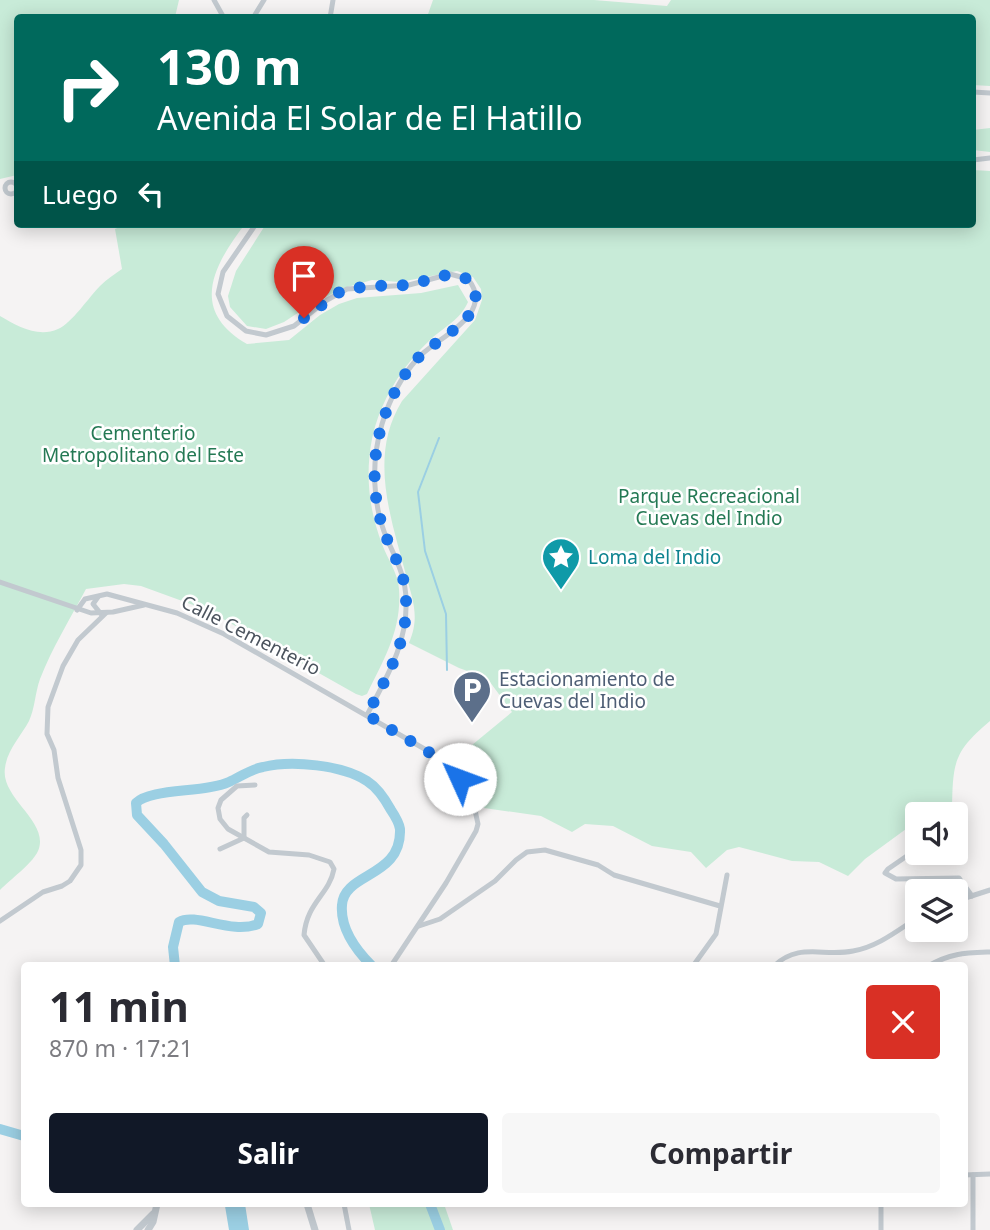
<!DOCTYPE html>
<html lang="es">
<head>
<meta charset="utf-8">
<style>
  :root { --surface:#fff; --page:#f7f7f7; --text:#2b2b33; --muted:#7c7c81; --accent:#111827 }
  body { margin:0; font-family:"Noto Sans",sans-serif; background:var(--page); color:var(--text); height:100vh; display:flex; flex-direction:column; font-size:26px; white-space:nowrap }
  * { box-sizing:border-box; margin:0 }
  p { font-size:23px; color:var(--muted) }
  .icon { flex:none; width:38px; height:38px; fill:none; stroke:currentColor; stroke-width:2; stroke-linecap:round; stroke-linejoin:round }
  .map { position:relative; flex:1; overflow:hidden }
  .panel { position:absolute; left:21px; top:962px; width:947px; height:245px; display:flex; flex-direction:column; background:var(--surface); border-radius:7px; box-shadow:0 4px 18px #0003 }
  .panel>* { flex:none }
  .guide { position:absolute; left:14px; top:14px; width:962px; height:214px; border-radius:7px; box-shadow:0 4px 18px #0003; background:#00695c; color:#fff; overflow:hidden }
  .fabs { position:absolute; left:905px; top:802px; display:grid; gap:14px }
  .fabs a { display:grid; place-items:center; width:63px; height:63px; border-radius:7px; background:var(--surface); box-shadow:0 4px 18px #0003; font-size:35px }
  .pin { position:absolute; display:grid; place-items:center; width:60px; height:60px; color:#fff; margin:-72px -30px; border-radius:50% 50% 50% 0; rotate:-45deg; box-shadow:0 0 7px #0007 }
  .pin .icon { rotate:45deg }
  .me { position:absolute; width:77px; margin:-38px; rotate:313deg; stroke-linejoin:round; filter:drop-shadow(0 0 5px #0008) }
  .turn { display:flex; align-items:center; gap:24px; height:147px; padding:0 28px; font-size:32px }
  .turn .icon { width:91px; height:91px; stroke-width:2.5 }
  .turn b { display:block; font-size:49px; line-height:60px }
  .then { display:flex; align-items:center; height:66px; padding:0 28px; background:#0003; gap:14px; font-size:26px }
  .round { display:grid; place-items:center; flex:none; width:74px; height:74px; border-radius:7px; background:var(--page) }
  .summary { display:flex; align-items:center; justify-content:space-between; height:119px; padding:0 28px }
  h1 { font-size:42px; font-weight:700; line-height:52px }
  .cta { display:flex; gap:14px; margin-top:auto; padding:14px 28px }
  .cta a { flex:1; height:80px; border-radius:7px; background:var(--accent); color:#fff; font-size:28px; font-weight:700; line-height:80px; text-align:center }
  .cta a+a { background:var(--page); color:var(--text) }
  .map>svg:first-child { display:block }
  .green { fill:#c8ebd8 }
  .water { fill:#9bcfe3 }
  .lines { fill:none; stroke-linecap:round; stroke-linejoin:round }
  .stream { stroke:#9bcfe3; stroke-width:2 }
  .river { stroke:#9bcfe3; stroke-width:10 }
  .minor { stroke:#c2c9cf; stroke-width:5 }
  .tertiary { stroke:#c2c9cf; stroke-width:7 }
  .route { stroke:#1a73e8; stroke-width:12; stroke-dasharray:0 21.6 }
  .labels { text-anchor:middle; stroke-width:5; stroke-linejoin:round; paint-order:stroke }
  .park-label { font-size:19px; fill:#247954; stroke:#fff }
  .culture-label { font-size:19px; fill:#0d838f; stroke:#fff; text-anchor:start }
  .street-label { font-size:19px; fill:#4c545e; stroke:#fff }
  .service-label { font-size:19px; fill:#4e5e75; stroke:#fff; text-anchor:start }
</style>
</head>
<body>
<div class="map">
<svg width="990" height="1230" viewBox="0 0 990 1230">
  <rect width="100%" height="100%" fill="#f5f3f3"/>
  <g class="green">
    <polygon points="0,0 179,0 175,17 18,18 17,175 0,179"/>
    <polygon points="433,0 594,0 667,6 671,0 990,0 990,86 973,85 973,18 427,17"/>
    <polygon points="990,128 990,152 973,150 973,130"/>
    <path d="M973,170L990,171V721C953,752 953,763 952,809L939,814H917V821L865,859L848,876L819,862L792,861L739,847L727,850L706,868L691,852L652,846L613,826L585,824L572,832L541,816L484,808L455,759L512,712L487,678L459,668L409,643C420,617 413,601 406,575C391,518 368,456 402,401L475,320L482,300L481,289L473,277L457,271L400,282L372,280L344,288L310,305L284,322L266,329L247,326L230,307L228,296L236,271L266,224H973Z"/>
    <path d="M126,224H245C213,266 189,310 247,344L289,340L320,315L339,304L357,298L421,293L458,285L468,302C460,320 444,327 431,339C402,366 380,401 372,439C365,475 369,510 382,544C387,558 398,573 399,589C402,630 384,659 367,694L362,696L356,694L207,610L141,586L124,584L86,589C70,619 52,648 40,679C35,693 35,708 29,721C21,736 7,750 5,768C0,799 53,823 37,853C31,864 10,880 0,890V316C17,326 38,338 58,329C72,323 89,297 100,286C107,279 115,274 122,269L115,229Z"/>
    <polygon points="369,1204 444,1204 453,1230 375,1230"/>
  </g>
  <polygon class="water" points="245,1204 249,1230 229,1230 225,1206"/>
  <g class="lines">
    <polyline class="stream" points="439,438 418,492 425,551 446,614 447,670"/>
    <g class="river">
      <path d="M175,966L173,947L179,922C196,912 231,935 258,924L261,913L254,907L219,901L202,892L164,844L137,815L136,803C150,788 205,793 229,782C240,777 251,769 263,767C292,760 342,765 367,781C378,788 385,799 391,810C395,816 399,822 400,829C402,878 344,872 342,905C340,929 356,950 372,966"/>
      <polyline points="0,1129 24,1136"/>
      <polyline points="430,1204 440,1230"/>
    </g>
    <g class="minor">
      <polyline points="214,0 224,18"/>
      <polyline points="253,18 264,0"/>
      <polyline points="330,18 333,0"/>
      <polyline points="973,92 990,93"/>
      <polyline points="973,160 990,158"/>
      <circle cx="11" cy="188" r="6"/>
      <path d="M256,224L223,272L218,294L227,316L246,331L266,335L294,326L327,300L347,289L409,285L450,274L468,279C497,315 435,338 417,359C401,377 389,401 382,424C371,461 372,504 387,539C396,559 406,578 406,600C408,643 386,678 367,715"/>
      <polyline points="0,582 91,613 113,612 144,605"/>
      <polyline points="98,597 93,604 101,614"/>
      <polyline points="77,610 85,599 107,594 177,613 224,634 442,759 460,779 473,801 478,824 476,831 446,883 391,966"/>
      <path d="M255,785L237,786L221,800L218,808L220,819L228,829L269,852L309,855L330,862L334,869C329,895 307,902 304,935L325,966"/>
      <polyline points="956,828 963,825"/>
      <polyline points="220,849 244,838 244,818 247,815"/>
      <polyline points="917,849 888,869 885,873 896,879 959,878 972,896"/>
      <polyline points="956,901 990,890"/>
      <polyline points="0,921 43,892 62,886 70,881 81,865 81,850 58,778 54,750 47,734 48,707 63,666 78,640 106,613"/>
      <polyline points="419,926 440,919 495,881 516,860 527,852 545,850 598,865 614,875 720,906"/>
      <polyline points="693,966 716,934 727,875"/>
      <path d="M774,966C799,942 823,957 853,951C877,947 897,931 917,918"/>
      <path d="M928,966C951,953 964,953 990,952"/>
      <polyline points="964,1175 990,1174"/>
      <polyline points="344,1204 349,1230"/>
      <polyline points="881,1230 881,1204"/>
      <polyline points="973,1230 973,1175"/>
    </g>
    <g class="tertiary">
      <polyline points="307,1204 315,1230"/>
      <polyline points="137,1230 153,1214"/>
      <polyline points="148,1230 153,1222 157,1204"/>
    </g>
  </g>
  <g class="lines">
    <path class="route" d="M304,318L338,293L347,289L373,286L409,285L450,274L468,279C497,315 435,338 417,359C401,377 389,401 382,424C371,461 372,503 387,539C396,559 406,578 406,600C408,643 386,678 367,715L442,760L460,779"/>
  </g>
  <defs>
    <symbol id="sight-pin" viewBox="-11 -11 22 30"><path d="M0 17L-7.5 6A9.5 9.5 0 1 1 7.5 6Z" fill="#0f9aa8" stroke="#fff"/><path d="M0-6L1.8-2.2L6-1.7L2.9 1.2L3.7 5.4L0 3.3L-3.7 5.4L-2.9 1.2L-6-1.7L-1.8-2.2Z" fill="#fff"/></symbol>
    <symbol id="parking-pin" viewBox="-11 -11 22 30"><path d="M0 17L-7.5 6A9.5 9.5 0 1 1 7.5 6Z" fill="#5c6f8a" stroke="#fff"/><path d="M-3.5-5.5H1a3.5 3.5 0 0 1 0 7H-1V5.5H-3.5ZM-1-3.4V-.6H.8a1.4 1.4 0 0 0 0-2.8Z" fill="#fff"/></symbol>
  </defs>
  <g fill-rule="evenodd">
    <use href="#sight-pin" x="539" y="535" width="44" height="60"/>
    <use href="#parking-pin" x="450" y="668" width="44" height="60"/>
  </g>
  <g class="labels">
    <g class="park-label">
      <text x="143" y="440">Cementerio<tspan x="143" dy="22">Metropolitano del Este</tspan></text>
      <text x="709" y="503">Parque Recreacional<tspan x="709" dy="22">Cuevas del Indio</tspan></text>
    </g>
    <g class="culture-label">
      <text x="588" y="564">Loma del Indio</text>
    </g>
    <g class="street-label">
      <text transform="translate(251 635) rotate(27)" y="7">Calle Cementerio</text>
    </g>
    <g class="service-label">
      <text x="499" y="686">Estacionamiento de<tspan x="499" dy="22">Cuevas del Indio</tspan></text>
    </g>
  </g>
</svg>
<div class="fabs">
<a><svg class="icon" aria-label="sound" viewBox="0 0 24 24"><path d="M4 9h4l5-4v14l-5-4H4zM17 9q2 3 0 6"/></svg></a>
<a><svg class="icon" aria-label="layers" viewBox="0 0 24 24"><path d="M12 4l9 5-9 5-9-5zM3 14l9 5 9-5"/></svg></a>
</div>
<div class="pin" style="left:304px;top:318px;background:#d93025"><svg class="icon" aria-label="arrive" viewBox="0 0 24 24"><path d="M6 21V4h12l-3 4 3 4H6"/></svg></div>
<svg class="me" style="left:460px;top:779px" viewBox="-20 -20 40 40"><circle r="19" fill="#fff"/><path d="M0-13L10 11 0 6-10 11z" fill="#1a73e8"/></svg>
<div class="guide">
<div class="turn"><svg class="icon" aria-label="right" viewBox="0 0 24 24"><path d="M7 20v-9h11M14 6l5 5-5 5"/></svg><div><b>130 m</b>Avenida El Solar de El Hatillo</div></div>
<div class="then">Luego<svg class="icon" aria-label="left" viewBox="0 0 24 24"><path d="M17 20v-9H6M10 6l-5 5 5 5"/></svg></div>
</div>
<section class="panel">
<div class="summary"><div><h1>11 min</h1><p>870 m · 17:21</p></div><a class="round" style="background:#d93025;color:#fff"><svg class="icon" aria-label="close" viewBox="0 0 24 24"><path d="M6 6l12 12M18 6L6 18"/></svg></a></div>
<div class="cta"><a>Salir</a><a>Compartir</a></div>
</section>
</div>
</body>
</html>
